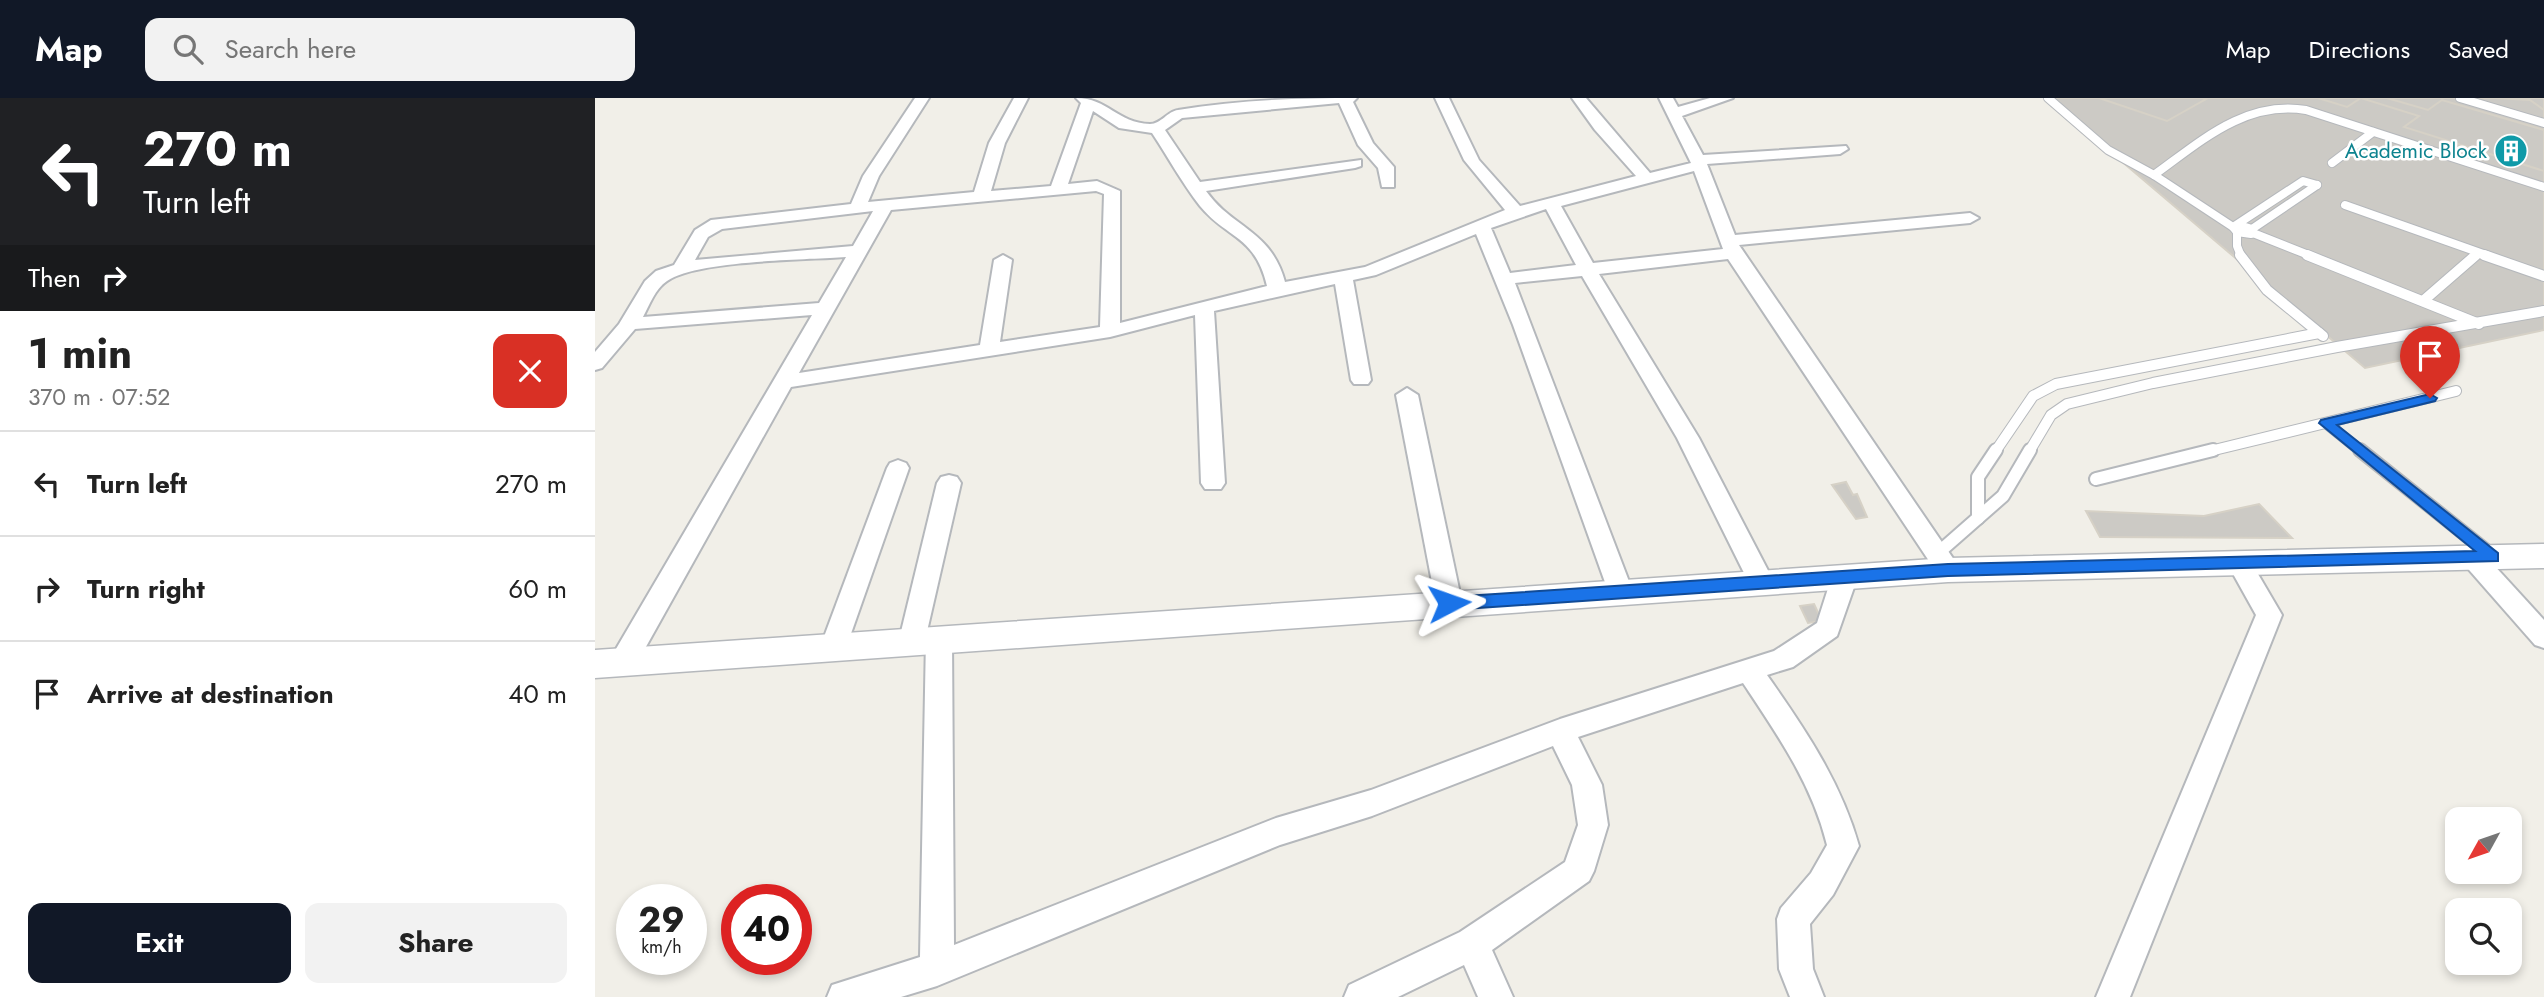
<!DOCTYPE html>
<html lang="en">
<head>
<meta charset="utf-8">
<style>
  :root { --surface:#fff; --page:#f2f2f2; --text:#222; --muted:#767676; --line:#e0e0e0; --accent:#111827 }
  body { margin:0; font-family:Jost,sans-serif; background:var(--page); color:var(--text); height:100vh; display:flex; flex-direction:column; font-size:26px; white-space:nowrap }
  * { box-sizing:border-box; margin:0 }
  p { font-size:23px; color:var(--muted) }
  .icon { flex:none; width:38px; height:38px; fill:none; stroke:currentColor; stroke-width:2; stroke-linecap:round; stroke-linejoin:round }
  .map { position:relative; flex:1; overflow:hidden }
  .details { display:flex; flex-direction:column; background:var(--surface); width:595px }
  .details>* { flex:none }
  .banner { background:#202124; color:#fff; overflow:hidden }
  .needle { width:46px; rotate:230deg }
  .controls { position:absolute; left:1850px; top:709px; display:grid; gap:14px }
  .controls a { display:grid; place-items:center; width:77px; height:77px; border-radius:14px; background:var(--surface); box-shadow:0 4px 10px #0003; font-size:35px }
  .speed { position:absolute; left:21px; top:786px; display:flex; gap:14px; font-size:35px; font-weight:700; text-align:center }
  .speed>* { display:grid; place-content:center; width:91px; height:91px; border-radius:50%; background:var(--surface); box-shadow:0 4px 10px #0003; line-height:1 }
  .speed small { font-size:18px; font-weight:400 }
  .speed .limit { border:10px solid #d22; background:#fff; color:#111 }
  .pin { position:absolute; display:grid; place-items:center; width:60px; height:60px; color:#fff; margin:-72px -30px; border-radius:50% 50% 50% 0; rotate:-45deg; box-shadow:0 0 7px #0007 }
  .pin .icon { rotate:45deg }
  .me { position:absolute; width:77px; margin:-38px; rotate:86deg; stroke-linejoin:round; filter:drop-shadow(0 0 5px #0008) }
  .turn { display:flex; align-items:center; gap:24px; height:147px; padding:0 28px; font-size:32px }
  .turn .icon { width:91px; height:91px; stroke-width:2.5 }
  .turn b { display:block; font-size:49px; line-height:60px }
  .then { display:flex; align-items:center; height:66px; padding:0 28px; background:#0003; gap:14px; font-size:26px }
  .round { display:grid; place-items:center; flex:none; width:74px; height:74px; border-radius:14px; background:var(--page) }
  .summary { display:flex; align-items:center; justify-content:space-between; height:119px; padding:0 28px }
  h1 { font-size:42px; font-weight:700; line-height:52px }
  .action { display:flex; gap:14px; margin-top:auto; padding:14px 28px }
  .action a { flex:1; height:80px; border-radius:14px; background:var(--accent); color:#fff; font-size:28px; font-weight:700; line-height:80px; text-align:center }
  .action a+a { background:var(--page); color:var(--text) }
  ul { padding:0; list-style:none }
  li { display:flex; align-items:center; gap:21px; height:105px; padding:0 28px; border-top:2px solid var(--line) }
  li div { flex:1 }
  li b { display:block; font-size:26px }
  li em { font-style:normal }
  header { display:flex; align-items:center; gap:42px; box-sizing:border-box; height:98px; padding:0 35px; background:var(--accent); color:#fff }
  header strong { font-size:33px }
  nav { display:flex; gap:38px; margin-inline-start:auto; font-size:24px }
  .search { width:490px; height:63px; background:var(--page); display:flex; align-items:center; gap:18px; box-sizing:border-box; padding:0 24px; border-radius:14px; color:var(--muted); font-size:26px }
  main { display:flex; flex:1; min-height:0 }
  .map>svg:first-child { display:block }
  .building { fill:#cccac5; stroke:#d6d1c6; stroke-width:2 }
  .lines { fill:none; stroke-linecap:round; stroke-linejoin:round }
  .service-far2-casing { stroke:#b5b8bc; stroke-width:10 }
  .service-far1-casing { stroke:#b5b8bc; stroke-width:12 }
  .service-casing { stroke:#b5b8bc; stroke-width:16 }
  .minor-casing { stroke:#b5b8bc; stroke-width:4 }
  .tertiary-casing { stroke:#b5b8bc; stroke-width:3 }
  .service-far2 { stroke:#fff; stroke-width:8 }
  .service-far1 { stroke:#fff; stroke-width:10 }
  .service { stroke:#fff; stroke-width:12 }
  .minor { fill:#fff; fill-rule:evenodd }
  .tertiary { fill:#fff; fill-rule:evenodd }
  .route { fill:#1a73e8; stroke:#114b97; stroke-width:2 }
  .labels { text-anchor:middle; stroke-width:5; stroke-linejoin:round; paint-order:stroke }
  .far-culture-label { font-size:21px; fill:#0d838f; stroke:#fff; text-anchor:end }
</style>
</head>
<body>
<header>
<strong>Map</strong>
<div class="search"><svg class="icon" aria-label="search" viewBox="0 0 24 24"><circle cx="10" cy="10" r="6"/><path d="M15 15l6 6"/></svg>Search here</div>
<nav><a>Map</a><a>Directions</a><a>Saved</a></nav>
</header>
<main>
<section class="details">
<div class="banner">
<div class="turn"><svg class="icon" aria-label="left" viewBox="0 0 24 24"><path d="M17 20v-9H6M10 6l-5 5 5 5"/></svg><div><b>270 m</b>Turn left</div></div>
<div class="then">Then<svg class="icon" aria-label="right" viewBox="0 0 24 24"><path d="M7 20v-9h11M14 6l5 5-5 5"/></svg></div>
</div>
<div class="summary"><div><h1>1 min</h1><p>370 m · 07:52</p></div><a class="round" style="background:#d93025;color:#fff"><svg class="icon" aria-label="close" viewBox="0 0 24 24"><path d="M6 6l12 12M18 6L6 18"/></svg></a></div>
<ul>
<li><svg class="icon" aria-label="left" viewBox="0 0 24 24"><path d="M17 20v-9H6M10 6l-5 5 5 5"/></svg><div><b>Turn left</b></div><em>270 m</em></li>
<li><svg class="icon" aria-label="right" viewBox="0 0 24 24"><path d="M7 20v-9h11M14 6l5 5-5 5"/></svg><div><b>Turn right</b></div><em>60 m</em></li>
<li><svg class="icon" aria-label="arrive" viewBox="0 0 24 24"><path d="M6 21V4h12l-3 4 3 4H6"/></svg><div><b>Arrive at destination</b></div><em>40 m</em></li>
</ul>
<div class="action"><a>Exit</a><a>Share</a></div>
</section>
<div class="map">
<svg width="1949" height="899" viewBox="0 0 1949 899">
  <rect width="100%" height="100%" fill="#f1efe8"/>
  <g class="building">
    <polygon points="1452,0 1949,0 1949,232 1770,270"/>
    <polygon points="1504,0 1607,0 1611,1 1572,23"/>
    <polygon points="1723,0 1792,0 1833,12 1847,2 1949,32 1949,73 1809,29 1824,18 1766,0 1752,9"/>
    <polygon points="1900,0 1949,0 1949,12 1935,2"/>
    <polygon points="1251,384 1258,397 1262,396 1272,419 1261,421 1237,387"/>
    <polygon points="1664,406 1697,440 1505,439 1491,413 1609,418"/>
    <polygon points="1219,506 1227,523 1213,525 1205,508"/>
  </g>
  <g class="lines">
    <defs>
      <g id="service-far2">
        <polyline points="1453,0 1513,52 1559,77 1638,129"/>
        <polyline points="1865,0 1949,25"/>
        <polyline points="1737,65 1778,34"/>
        <path d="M1559,77C1605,44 1650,2 1711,12L1949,89"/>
        <polyline points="1750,107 1894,158"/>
        <polyline points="1644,127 1657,131 1656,136 1642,134 1638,129 1708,83 1722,87"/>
        <polyline points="1657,131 1722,87"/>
        <polyline points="1642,134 1642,148 1646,158"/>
        <polyline points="1658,135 1716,158"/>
        <polyline points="1879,158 1883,155"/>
      </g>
      <g id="service-far1">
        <polyline points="1645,157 1672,192 1728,238"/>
        <polyline points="1712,157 1884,226"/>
        <polyline points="1889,157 1949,178"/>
        <polyline points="1828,203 1881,157"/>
        <polyline points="1731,325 1767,354"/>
        <polyline points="1400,354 1438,298 1461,286 1724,235"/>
        <polyline points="1434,354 1456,317 1472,306 1558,285 1742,249 1949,213"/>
        <polyline points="1611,354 1861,293"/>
      </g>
      <g id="service">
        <polyline points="1765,352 1895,456"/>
        <polyline points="1501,381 1618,352"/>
        <polyline points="1383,420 1383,379 1401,352"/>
        <polyline points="1343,455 1408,398 1435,352"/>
      </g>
      <g id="minor">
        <path d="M320,0H334L284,78L273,104L379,94L394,45L419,0H433L410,45L396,93L456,88L486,5L481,0C513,0 522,25 555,26C566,26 573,13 583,12C642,2 703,0 762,0L758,4L778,45L799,69V89H787L783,70L763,47L744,5L587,20L570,32L605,84L766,62V68L760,70L611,93C637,130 676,132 690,184L770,169L910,112L869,62L840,0H854L884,62L925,108L1041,78L1000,32L977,0H991L1055,75L1096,65L1064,0H1078L1083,9L1115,0H1138L1087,18L1108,57L1251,48L1253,51L1245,56L1112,66L1140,137L1375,115L1384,120L1375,125L1144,147L1366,472L1362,478L1353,481L1344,478L1133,161L1004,176L1104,340L1179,484L1175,491L1166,493L1157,491L1082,340L987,178L920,185L1038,494L1034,501L1025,504L1016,501L918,227L881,136L781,177L758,182L776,282L773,286H759L756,282L740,186L619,213L630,385L626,391H610L606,385L600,217L515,239L196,289L38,572L28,575L18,572L14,564L18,556L217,217L40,231L7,270L0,272V254L24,226L50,183L61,173L79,167L100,132L116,122L256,106L268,78ZM498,13L524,30L557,35C573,59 587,85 605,108C632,141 660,137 672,188L525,225V93L502,83L473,86ZM1099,73L1128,151L998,165L966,108ZM501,93L509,96L505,229L405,244L417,162L408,157L399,162L385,247L204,275L296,112ZM951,111L981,167L915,175L896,130ZM278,113L258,148L100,162L113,139L127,131ZM251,159L224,205L48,219C55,206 60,191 72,183C102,162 211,162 251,159Z"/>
        <polygon points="812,290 823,297 867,505 863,512 854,515 845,512 841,505 801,297"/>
        <polygon points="303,362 311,365 314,370 252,547 248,554 239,557 230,554 226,547 292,370 295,365"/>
        <polygon points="354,377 362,379 366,385 330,542 326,549 317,552 308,549 304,542 342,385 346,379"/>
        <polygon points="1877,450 1886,453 1949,522 1949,550 1940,547 1868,465 1865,459 1868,453"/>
        <polygon points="1644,456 1653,459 1687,517 1535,899 1501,899 1661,517 1632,465 1635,459"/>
        <path d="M1250,469L1259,471L1263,478L1242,538L1198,569L1172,577C1210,631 1246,684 1264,748L1238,797L1215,826L1218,871L1229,899H1195L1184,871L1182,821L1186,810L1216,775L1232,747C1217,686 1182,636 1148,585L983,639L1007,687L1013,727L999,773L994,783L897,852L918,899H883L869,867L803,899H749L754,887L865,834L970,764L983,727L977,687L958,648L777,718L685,747L342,888L306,899H232L237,887L325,859L331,540L335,533L344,530L353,533L357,540L359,847L681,720L776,692L965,621L1179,553L1222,525L1237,478L1241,471Z"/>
      </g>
      <polygon id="tertiary" points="1949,446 1949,470 1353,484 0,580 0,552 1353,460"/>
    </defs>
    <use href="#service-far2" class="service-far2-casing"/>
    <use href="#service-far1" class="service-far1-casing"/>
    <use href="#service" class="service-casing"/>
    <use href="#minor" class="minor-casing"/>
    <use href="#tertiary" class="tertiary-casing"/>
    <use href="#service-far2" class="service-far2"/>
    <use href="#service-far1" class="service-far1"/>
    <use href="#service" class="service"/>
    <use href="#minor" class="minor"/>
    <use href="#tertiary" class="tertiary"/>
  </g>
  <polygon class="route" points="1835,296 1842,300 1840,303 1742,327 1903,455 1903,463 1353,478 854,512 846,505 854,499 1353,466 1880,453 1724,325 1726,322"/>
  <defs>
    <symbol id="building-disc" viewBox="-11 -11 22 22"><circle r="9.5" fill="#0f9aa8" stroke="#fff"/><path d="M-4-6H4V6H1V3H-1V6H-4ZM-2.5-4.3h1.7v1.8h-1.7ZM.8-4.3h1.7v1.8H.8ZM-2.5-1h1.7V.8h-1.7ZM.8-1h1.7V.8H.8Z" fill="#fff"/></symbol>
  </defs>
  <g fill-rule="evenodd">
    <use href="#building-disc" x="1897" y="34" width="38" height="38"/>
  </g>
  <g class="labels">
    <g class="far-culture-label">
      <text x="1892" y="60">Academic Block</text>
    </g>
  </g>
</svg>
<div class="controls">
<a><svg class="needle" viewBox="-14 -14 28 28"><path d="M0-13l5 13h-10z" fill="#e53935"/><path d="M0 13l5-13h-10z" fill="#767676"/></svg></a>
<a><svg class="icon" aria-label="search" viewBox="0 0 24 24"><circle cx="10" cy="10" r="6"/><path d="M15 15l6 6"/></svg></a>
</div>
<div class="speed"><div>29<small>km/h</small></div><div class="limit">40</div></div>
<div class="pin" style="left:1835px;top:300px;background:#d93025"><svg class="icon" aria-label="arrive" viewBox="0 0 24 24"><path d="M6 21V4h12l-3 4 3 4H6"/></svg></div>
<svg class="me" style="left:854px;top:505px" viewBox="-20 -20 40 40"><path d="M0-17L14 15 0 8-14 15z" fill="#1a73e8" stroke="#fff" stroke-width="4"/></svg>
</div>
</main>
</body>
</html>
